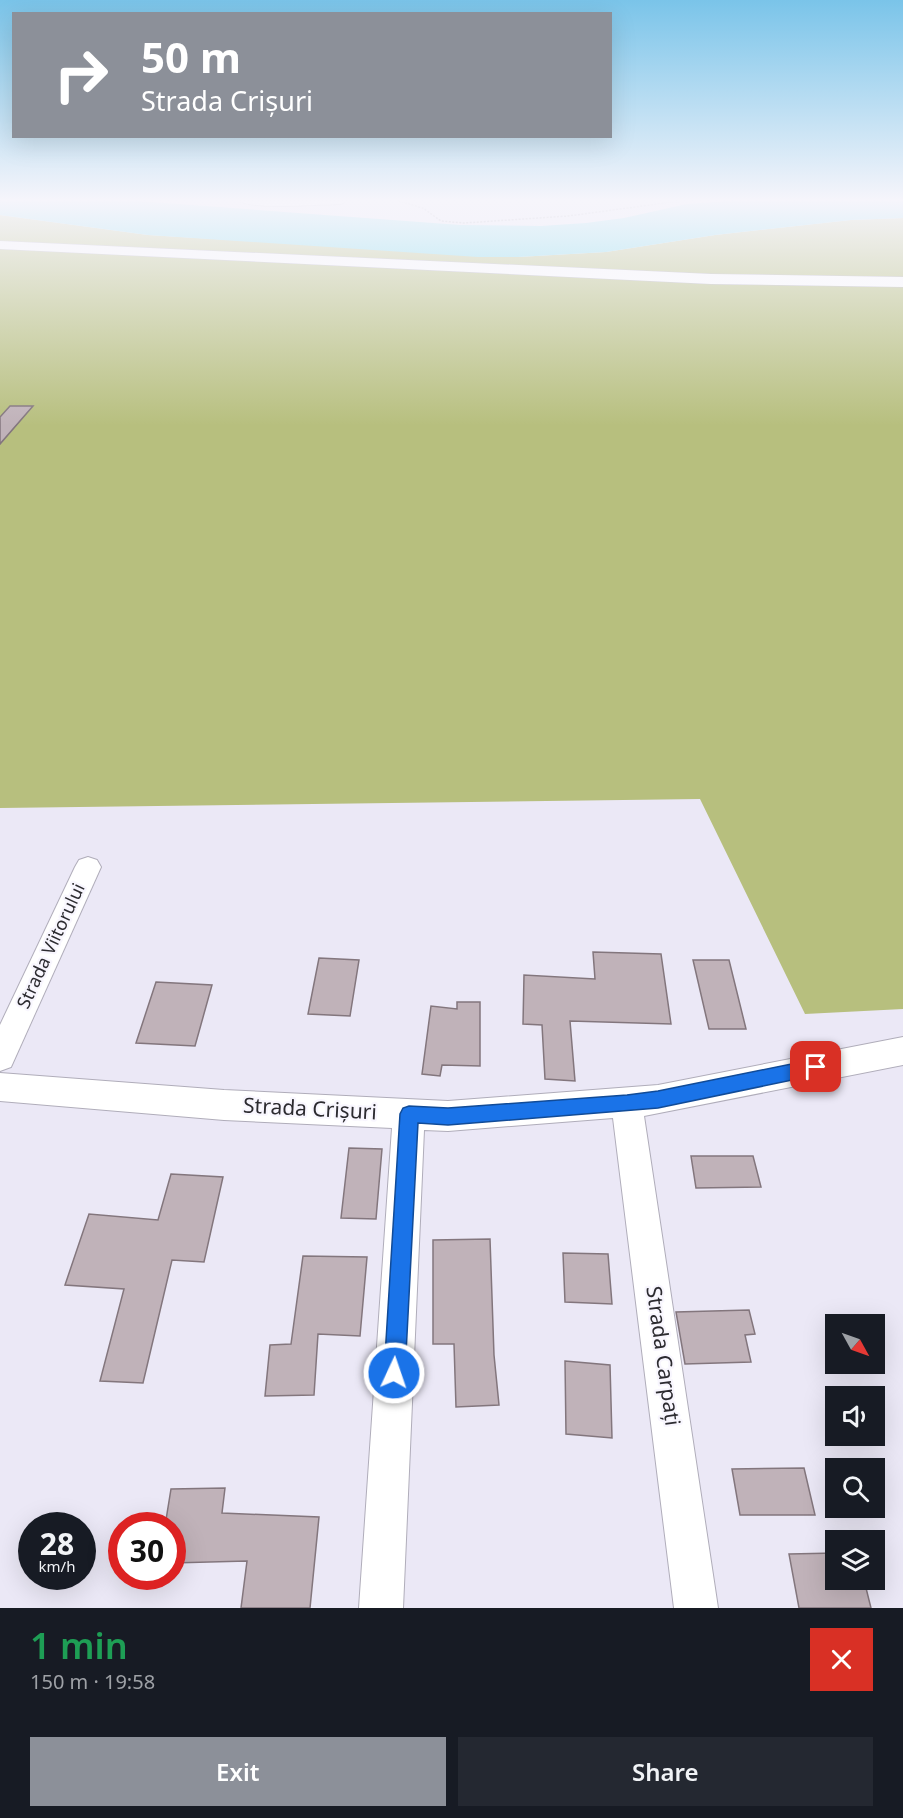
<!DOCTYPE html>
<html lang="en">
<head>
<meta charset="utf-8">
<style>
  :root { --surface:#171b24; --page:#242831; --text:#f1f3f6; --muted:#9ea1a6; --accent:#8c9099 }
  body { margin:0; font-family:"Noto Sans",sans-serif; background:var(--page); color:var(--text); height:100vh; display:flex; flex-direction:column; font-size:22px; white-space:nowrap }
  * { box-sizing:border-box; margin:0 }
  p { font-size:20px; color:var(--muted) }
  .icon { flex:none; width:33px; height:33px; fill:none; stroke:currentColor; stroke-width:2; stroke-linecap:round; stroke-linejoin:round }
  .map { position:relative; height:1608px; overflow:hidden }
  .drawer { display:flex; flex-direction:column; background:var(--surface); flex:1 }
  .drawer>* { flex:none }
  .hud { position:absolute; left:12px; top:12px; width:600px; height:126px; border-radius:0px; box-shadow:0 6px 24px #0002; background:#8c9099; color:#fff; overflow:hidden }
  .needle { width:39px; rotate:130deg }
  .fabs { position:absolute; left:825px; top:1314px; display:grid; gap:12px }
  .fabs a { display:grid; place-items:center; width:60px; height:60px; border-radius:0px; background:var(--surface); box-shadow:0 6px 24px #0002; font-size:30px }
  .speed { position:absolute; left:18px; top:1512px; display:flex; gap:12px; font-size:30px; font-weight:700; text-align:center }
  .speed>* { display:grid; place-content:center; width:78px; height:78px; border-radius:50%; background:var(--surface); box-shadow:0 6px 24px #0002; line-height:1 }
  .speed small { font-size:15px; font-weight:400 }
  .speed .limit { border:9px solid #d22; background:#fff; color:#111 }
  .pin { position:absolute; display:grid; place-items:center; width:51px; height:51px; color:#fff; margin:-26px; border-radius:12px; box-shadow:0 3px 9px #0006 }
  .me { position:absolute; width:66px; margin:-33px; rotate:3deg; stroke-linejoin:round; filter:drop-shadow(0 0 4px #0008) }
  .turn { display:flex; align-items:center; gap:21px; height:126px; padding:0 30px; font-size:27px }
  .turn .icon { width:78px; height:78px; stroke-width:2.5 }
  .turn b { display:block; font-size:42px; line-height:51px }
  .round { display:grid; place-items:center; flex:none; width:63px; height:63px; border-radius:0px; background:var(--page) }
  .overview { display:flex; align-items:center; justify-content:space-between; height:102px; padding:0 30px }
  h1 { font-size:36px; font-weight:600; line-height:45px; color:#1e9e55 }
  .action { display:flex; gap:12px; margin-top:auto; padding:12px 30px }
  .action a { flex:1; height:69px; border-radius:0px; background:var(--accent); color:#fff; font-size:24px; font-weight:600; line-height:69px; text-align:center }
  .action a+a { background:var(--page); color:var(--text) }
  .map>svg:first-child { display:block }
  .green { fill:#b7bf7e }
  .water { fill:#76dbeb }
  .building { fill:#c0b2b9; stroke:#83767d; stroke-width:1.5 }
  .lines { fill:none; stroke-linecap:round; stroke-linejoin:round }
  .minor-casing { stroke:#b0adba; stroke-width:2 }
  .highway-casing { stroke:#b0adba; stroke-width:1 }
  .path { stroke:#a2a0ab; stroke-width:1.5; stroke-dasharray:2 1.5; stroke-linecap:butt }
  .minor { fill:#fff; fill-rule:evenodd }
  .highway { fill:#fff; fill-rule:evenodd }
  .route { fill:#1a73e8; stroke:#114b97; stroke-width:1.5 }
  .labels { text-anchor:middle; stroke-width:4.5; stroke-linejoin:round; paint-order:stroke }
  .street-label { font-size:18px; fill:#2c2b30; stroke:#f8f6fe }
  .near-street-label { font-size:21px; fill:#2c2b30; stroke:#f8f6fe }
</style>
</head>
<body>
<div class="map">
<svg width="903" height="1608" viewBox="0 0 903 1608">
  <rect width="100%" height="100%" fill="#ebe8f6"/>
  <polygon class="green" points="0,215 148,235 518,257 606,252 715,235 851,220 903,218 903,1009 805,1014 700,799 0,808"/>
  <polygon class="water" points="0,201 138,201 460,225 541,226 586,223 624,218 687,204 727,201 903,201 903,218 851,220 715,235 606,252 518,257 478,257 148,235 0,215"/>
  <g class="building">
    <polygon points="10,406 33,406 0,444 0,417"/>
    <polygon points="593,952 661,954 671,1024 570,1021 575,1081 545,1079 542,1025 523,1024 524,975 595,979"/>
    <polygon points="319,958 359,960 350,1016 308,1014"/>
    <polygon points="693,960 729,960 746,1029 709,1029"/>
    <polygon points="156,982 212,985 195,1046 136,1043"/>
    <polygon points="457,1002 480,1002 480,1066 442,1065 440,1076 422,1074 431,1006 457,1009"/>
    <polygon points="349,1148 382,1149 376,1219 341,1218"/>
    <polygon points="691,1156 753,1156 761,1187 696,1188"/>
    <polygon points="171,1174 223,1177 204,1262 172,1260 143,1383 100,1381 124,1289 65,1285 89,1214 158,1220"/>
    <polygon points="490,1239 494,1355 499,1405 456,1407 454,1344 433,1344 433,1240"/>
    <polygon points="563,1253 608,1254 612,1304 565,1302"/>
    <polygon points="303,1256 367,1257 360,1336 318,1334 314,1395 265,1396 270,1345 291,1344"/>
    <polygon points="749,1310 755,1334 745,1335 751,1362 685,1364 676,1312"/>
    <polygon points="565,1361 610,1365 612,1438 566,1434"/>
    <polygon points="804,1468 815,1515 740,1515 732,1469"/>
    <polygon points="225,1488 222,1513 319,1517 310,1608 241,1608 247,1561 172,1563 172,1526 165,1526 171,1489"/>
    <polygon points="836,1553 836,1580 864,1580 871,1608 799,1608 789,1554"/>
  </g>
  <g class="lines">
    <defs>
      <g id="minor">
        <path d="M240,201H346L341,204C321,204 254,210 240,201Z"/>
        <polygon points="88,857 97,860 101,867 11,1067 0,1071 0,1025 75,867 79,860"/>
        <polygon points="903,1037 903,1065 644,1116 718,1608 674,1608 613,1118 448,1131 424,1130 403,1608 359,1608 392,1128 224,1120 0,1101 0,1073 224,1090 448,1101 658,1085"/>
      </g>
      <polygon id="highway" points="0,241 711,274 903,277 903,287 711,284 0,249"/>
    </defs>
    <use href="#minor" class="minor-casing"/>
    <use href="#highway" class="highway-casing"/>
    <polyline class="path" points="398,201 423,208 441,221 464,223 568,216 680,201"/>
    <use href="#minor" class="minor"/>
    <use href="#highway" class="highway"/>
  </g>
  <linearGradient id="sky" x2="0" y2="1"><stop stop-color="#7ac4e9"/><stop offset="0.47" stop-color="#f6f5fb"/><stop offset="1" stop-color="#f6f5fb" stop-opacity="0"/></linearGradient>
  <rect width="903" height="426" fill="url(#sky)"/>
  <polygon class="route" points="816,1059 822,1061 824,1067 822,1072 816,1075 658,1108 448,1125 418,1123 405,1373 402,1381 394,1384 387,1381 384,1373 400,1114 403,1108 409,1106 448,1108 627,1095 658,1091"/>
  <g class="labels">
    <g class="street-label">
      <text transform="translate(51 946) rotate(-65)" y="6">Strada Viitorului</text>
    </g>
    <g class="near-street-label">
      <text transform="translate(310 1109) rotate(3)" y="7">Strada Crișuri</text>
      <text transform="translate(663 1356) rotate(82)" y="7">Strada Carpați</text>
    </g>
  </g>
</svg>
<div class="fabs">
<a><svg class="needle" viewBox="-14 -14 28 28"><path d="M0-13l5 13h-10z" fill="#e53935"/><path d="M0 13l5-13h-10z" fill="#9ea1a6"/></svg></a>
<a><svg class="icon" aria-label="sound" viewBox="0 0 24 24"><path d="M4 9h4l5-4v14l-5-4H4zM17 9q2 3 0 6"/></svg></a>
<a><svg class="icon" aria-label="search" viewBox="0 0 24 24"><circle cx="10" cy="10" r="6"/><path d="M15 15l6 6"/></svg></a>
<a><svg class="icon" aria-label="layers" viewBox="0 0 24 24"><path d="M12 4l9 5-9 5-9-5zM3 14l9 5 9-5"/></svg></a>
</div>
<div class="speed"><div>28<small>km/h</small></div><div class="limit">30</div></div>
<div class="pin" style="left:816px;top:1067px;background:#d93025"><svg class="icon" aria-label="arrive" viewBox="0 0 24 24"><path d="M6 21V4h12l-3 4 3 4H6"/></svg></div>
<svg class="me" style="left:394px;top:1373px" viewBox="-20 -20 40 40"><circle r="17" fill="#1a73e8" stroke="#fff" stroke-width="3"/><path d="M0-11L8 9 0 5-8 9z" fill="#fff"/></svg>
<div class="hud">
<div class="turn"><svg class="icon" aria-label="right" viewBox="0 0 24 24"><path d="M7 20v-9h11M14 6l5 5-5 5"/></svg><div><b>50 m</b>Strada Crișuri</div></div>
</div>
</div>
<section class="drawer">
<div class="overview"><div><h1>1 min</h1><p>150 m · 19:58</p></div><a class="round" style="background:#d93025;color:#fff"><svg class="icon" aria-label="close" viewBox="0 0 24 24"><path d="M6 6l12 12M18 6L6 18"/></svg></a></div>
<div class="action"><a>Exit</a><a>Share</a></div>
</section>
</body>
</html>
